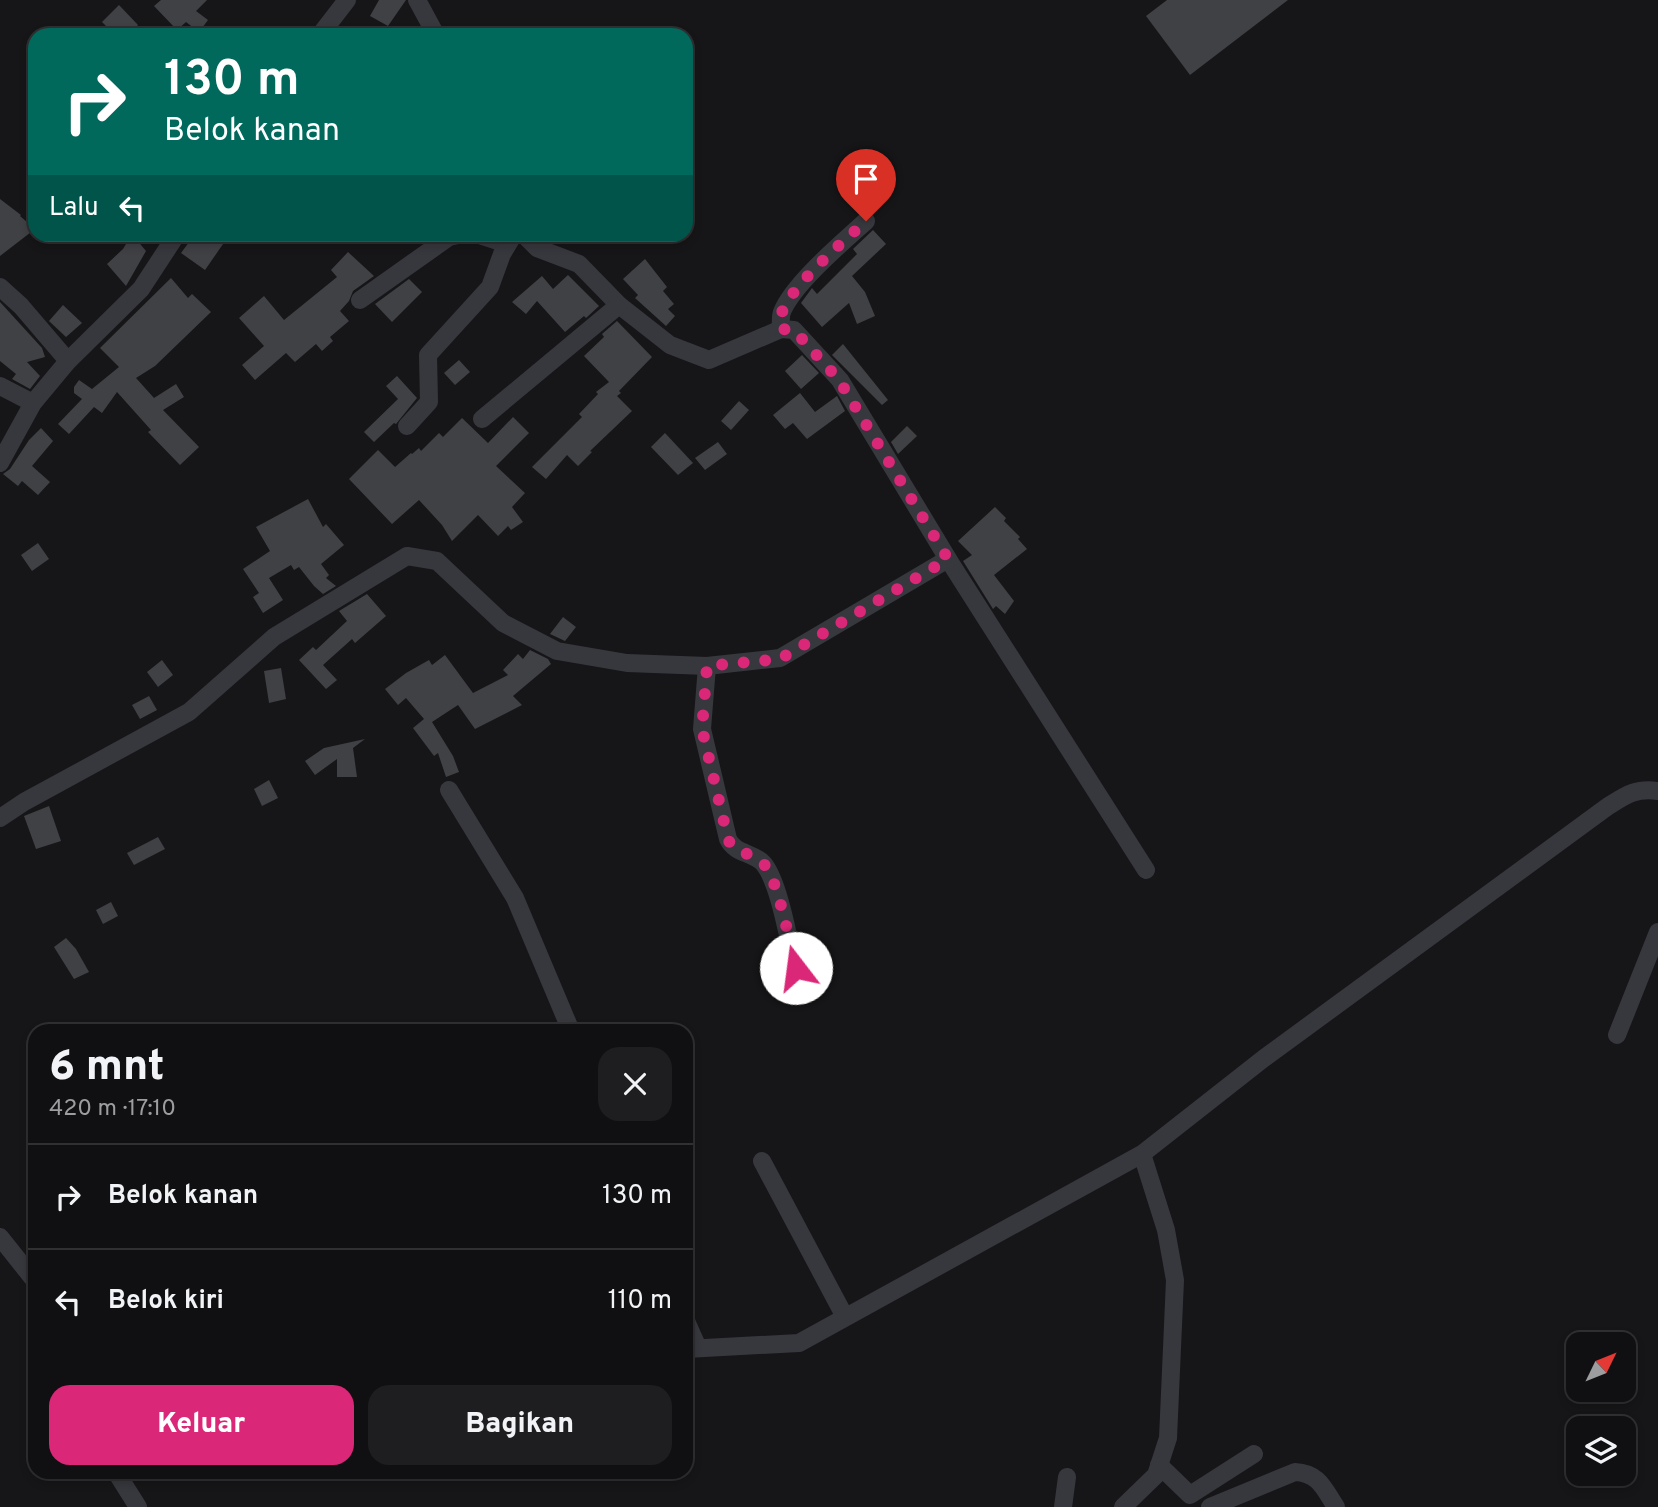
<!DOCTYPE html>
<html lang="id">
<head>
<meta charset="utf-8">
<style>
  :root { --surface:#101012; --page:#1e1e20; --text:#f1f3f6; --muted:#9c9d9f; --line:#303032; --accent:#db2777 }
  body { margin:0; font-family:Overpass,sans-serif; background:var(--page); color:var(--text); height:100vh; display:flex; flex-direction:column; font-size:26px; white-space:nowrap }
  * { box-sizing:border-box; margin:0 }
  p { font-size:23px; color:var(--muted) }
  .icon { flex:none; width:38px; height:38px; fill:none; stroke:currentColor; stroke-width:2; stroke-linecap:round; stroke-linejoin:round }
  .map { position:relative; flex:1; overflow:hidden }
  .side { position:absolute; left:28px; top:1024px; width:665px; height:455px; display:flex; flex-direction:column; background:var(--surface); border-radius:21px; box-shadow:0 4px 10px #0003,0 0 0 2px var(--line) }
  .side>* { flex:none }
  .top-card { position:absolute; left:28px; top:28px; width:665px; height:214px; border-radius:21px; box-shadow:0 4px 10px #0003,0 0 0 2px var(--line); background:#00695c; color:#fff; overflow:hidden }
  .needle { width:46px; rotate:47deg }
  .tools { position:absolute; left:1566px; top:1332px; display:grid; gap:14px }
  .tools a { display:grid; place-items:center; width:70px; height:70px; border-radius:14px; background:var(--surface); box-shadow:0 4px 10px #0003,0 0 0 2px var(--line); font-size:35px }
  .pin { position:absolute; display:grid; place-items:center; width:60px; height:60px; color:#fff; margin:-72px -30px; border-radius:50% 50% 50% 0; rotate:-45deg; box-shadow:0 0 7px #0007 }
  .pin .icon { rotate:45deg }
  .me { position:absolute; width:77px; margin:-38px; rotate:345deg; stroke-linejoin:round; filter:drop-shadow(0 0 5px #0008) }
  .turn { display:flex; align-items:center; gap:24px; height:147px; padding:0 21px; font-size:32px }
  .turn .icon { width:91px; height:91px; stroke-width:2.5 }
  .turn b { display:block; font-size:49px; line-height:60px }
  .then { display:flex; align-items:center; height:66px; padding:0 21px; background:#0003; gap:14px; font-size:26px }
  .round { display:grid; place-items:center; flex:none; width:74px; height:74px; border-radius:21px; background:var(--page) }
  .headline { display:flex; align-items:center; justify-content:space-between; height:119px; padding:0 21px }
  h1 { font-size:42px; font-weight:800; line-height:52px }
  .button { display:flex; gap:14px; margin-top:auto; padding:14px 21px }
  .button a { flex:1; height:80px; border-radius:21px; background:var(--accent); color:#fff; font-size:28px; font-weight:800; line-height:80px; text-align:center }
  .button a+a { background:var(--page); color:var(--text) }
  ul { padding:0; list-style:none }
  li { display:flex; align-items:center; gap:21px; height:105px; padding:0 21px; border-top:2px solid var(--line) }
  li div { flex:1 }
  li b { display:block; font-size:26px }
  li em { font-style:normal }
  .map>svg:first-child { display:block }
  .building { fill:#404145 }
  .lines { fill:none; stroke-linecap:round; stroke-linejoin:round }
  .minor { stroke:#37383d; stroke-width:18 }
  .route { stroke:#db2777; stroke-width:12; stroke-dasharray:0 21.6 }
</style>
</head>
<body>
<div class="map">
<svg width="1658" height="1507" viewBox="0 0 1658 1507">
  <rect width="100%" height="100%" fill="#161618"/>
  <g class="building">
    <polygon points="161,0 207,0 196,11 208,20 199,32 186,22 177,30 154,6"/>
    <polygon points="379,0 406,0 388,26 370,16"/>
    <polygon points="1167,0 1288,0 1190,75 1146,16"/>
    <polygon points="119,5 138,25 128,35 115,35 102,22"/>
    <polygon points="0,199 21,215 20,216 35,229 0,256"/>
    <polygon points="873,230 886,244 852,276 865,292 875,316 857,324 849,303 822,327 801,303 812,288 817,294 857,254 853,249"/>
    <polygon points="132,234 146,251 126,286 107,264 123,249"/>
    <polygon points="195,234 230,234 205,270 181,253"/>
    <polygon points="348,252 374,276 353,291 349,301 340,311 349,321 330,337 333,341 322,351 316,344 295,362 286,353 255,380 242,365 264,346 239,318 264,296 284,320 337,277 331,270"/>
    <polygon points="645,259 667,287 663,291 674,304 668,309 675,316 666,326 635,298 638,295 623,279"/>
    <polygon points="568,275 599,306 586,318 584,316 565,332 537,301 526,314 512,302 542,276 553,289"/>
    <polygon points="171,278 188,298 192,294 211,312 155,366 136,378 154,398 176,384 184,397 163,410 199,447 180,465 148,432 151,430 117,392 102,413 94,407 69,434 58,424 82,399 74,393 74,387 79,380 92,389 119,367 100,348"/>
    <polygon points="409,279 422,292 392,322 375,304"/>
    <polygon points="0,302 42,348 45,357 27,362 40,376 30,389 12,379 16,374 0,361"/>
    <polygon points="63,305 82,323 66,337 49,321"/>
    <polygon points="617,321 652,357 619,391 621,393 617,396 632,411 590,451 592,452 578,466 567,455 546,479 532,467 582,417 579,414 598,394 596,392 609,382 584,356 604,337 602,334"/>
    <polygon points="843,344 888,400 882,405 832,355"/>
    <polygon points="802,355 819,373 801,389 785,371"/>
    <polygon points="459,360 470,372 455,385 444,373"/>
    <polygon points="397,376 417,398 396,424 394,423 374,442 364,432 398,399 386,386"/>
    <polygon points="800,393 815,412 837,396 845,411 807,439 793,423 785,429 773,415"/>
    <polygon points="739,401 749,410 731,430 721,421"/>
    <polygon points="513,417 529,433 496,466 525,493 512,507 523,522 511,530 508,526 498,536 478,515 452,541 442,525 419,500 392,524 349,479 378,450 395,467 411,453 412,454 419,448 421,451 439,433 443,437 462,418 488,443"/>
    <polygon points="907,426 917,436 898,454 891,442"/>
    <polygon points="41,428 53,441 32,466 50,482 38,495 22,481 18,486 3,474 10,469 29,440"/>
    <polygon points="665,433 693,463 678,475 651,447"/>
    <polygon points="718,442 727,454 705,470 695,458"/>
    <polygon points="308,499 323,527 326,524 344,545 321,564 329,575 326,578 336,586 323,594 314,586 299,567 294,570 291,565 269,578 283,600 263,613 253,597 259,593 243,569 270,551 256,527"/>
    <polygon points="995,507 1006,518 1004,521 1020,537 1018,539 1027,549 994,575 1014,601 1005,614 996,606 993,609 963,561 972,555 958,541"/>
    <polygon points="38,543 49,559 32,571 21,555"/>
    <polygon points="367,594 386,616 355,643 352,639 323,665 337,680 326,689 299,660 313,647 316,650 347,621 339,611"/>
    <polygon points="563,617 576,627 565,641 550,634"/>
    <polygon points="530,650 548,659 551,664 513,696 522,705 475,729 458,705 432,722 453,756 459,772 446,777 438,753 434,756 413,728 424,719 406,698 398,705 385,689 406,673 429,660 432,665 445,655 473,693 508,675 503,670 518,654 523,659"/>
    <polygon points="162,660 173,675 158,687 147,672"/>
    <polygon points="281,668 286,699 269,703 264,671"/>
    <polygon points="149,696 157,710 140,719 132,705"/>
    <polygon points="365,739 353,748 357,777 337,777 337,759 315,775 305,761 324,748"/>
    <polygon points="269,780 278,798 262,806 254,789"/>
    <polygon points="49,806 61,841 36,849 24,816"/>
    <polygon points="158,837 165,849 134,865 127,853"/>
    <polygon points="111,902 118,916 103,924 96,910"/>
    <polygon points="66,938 76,949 89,972 74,979 54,947"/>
  </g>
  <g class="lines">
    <g class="minor">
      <polyline points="417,0 436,35"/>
      <polyline points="320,35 347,0"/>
      <polyline points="476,234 507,244"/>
      <polyline points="523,234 537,248 579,264 619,305 670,345 709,360 781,329 794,330 840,380 948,559 1146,870"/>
      <polyline points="0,287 21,306 68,361"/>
      <polyline points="360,300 449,237 462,234"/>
      <path d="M781,329C781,324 780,317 782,312C793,284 843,242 866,221"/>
      <polyline points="0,386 33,403"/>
      <polyline points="482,419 619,305"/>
      <polyline points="407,426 429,402 428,355 490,287 502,254 514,234"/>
      <polyline points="0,463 33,403 68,361 141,289 177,234"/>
      <path d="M707,666L702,729L728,839C735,854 752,852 763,863C779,881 789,942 795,968"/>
      <polyline points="449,790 515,898 571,1031"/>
      <polyline points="0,818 24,802 189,712 274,637 407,556 437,561 503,623 557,651 627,663 707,666 780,658 948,559"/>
      <polyline points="1617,1035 1658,932"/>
      <polyline points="762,1161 845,1317"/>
      <polyline points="0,1237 35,1281"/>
      <polyline points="686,1321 698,1348"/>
      <path d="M686,1349L799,1343L1142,1154L1263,1059L1607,807C1626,795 1635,788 1658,791"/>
      <polyline points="1159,1465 1190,1495 1254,1454"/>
      <polyline points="116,1472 138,1507"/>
      <polyline points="1063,1507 1067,1477"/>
      <polyline points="1123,1507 1156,1475 1168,1438 1175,1280 1166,1230 1142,1154"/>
      <path d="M1210,1507L1295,1472C1319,1473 1324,1489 1336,1507"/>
    </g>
  </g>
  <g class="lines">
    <path class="route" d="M796,968C789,942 779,881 763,863C752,852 734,854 728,839L702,729L707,666L780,659L948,559L839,380L794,330L781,329C781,324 780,317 782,312C793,284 843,242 866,221"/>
  </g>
</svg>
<div class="tools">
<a><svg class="needle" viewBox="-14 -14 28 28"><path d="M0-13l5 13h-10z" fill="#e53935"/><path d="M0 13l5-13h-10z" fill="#9c9d9f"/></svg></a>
<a><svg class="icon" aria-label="layers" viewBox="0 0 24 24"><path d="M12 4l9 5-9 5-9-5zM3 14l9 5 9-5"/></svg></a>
</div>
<div class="pin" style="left:866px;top:221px;background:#d93025"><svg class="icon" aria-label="arrive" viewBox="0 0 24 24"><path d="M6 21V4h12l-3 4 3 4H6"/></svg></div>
<svg class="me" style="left:796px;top:968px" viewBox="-20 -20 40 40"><circle r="19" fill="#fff"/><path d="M0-13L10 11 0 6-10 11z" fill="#db2777"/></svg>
<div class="top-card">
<div class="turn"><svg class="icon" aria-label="right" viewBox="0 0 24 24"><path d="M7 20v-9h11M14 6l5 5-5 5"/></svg><div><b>130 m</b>Belok kanan</div></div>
<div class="then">Lalu<svg class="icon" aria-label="left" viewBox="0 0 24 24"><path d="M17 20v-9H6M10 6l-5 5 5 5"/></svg></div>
</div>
<section class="side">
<div class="headline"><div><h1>6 mnt</h1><p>420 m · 17:10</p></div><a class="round"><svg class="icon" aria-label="close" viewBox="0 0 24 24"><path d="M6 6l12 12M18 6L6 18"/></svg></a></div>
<ul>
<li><svg class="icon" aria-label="right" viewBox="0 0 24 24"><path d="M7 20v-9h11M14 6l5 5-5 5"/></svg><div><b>Belok kanan</b></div><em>130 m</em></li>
<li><svg class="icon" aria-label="left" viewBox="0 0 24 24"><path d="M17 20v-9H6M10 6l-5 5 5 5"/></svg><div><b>Belok kiri</b></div><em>110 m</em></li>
</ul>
<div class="button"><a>Keluar</a><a>Bagikan</a></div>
</section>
</div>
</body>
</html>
